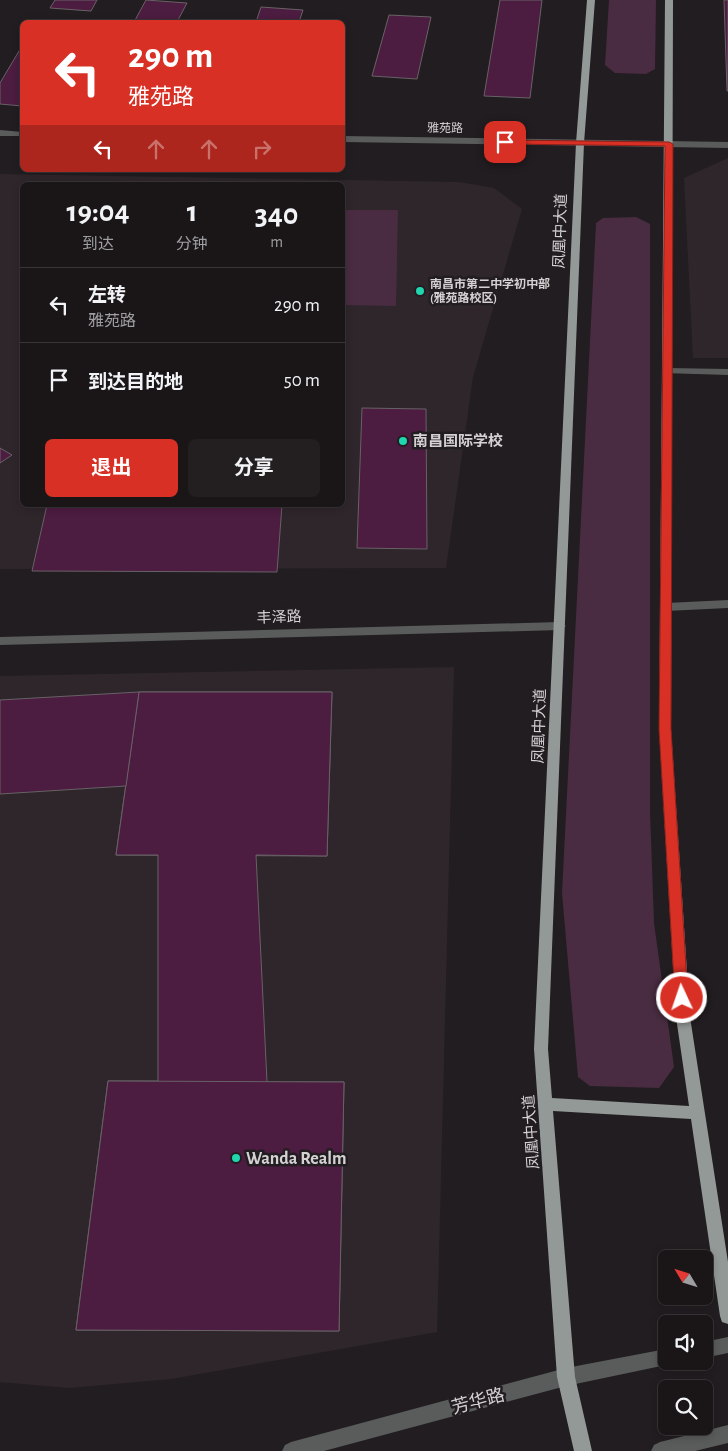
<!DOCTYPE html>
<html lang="zh">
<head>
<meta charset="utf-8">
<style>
  :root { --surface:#1a1618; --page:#231f21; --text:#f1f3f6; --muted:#9f9fa2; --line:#383537; --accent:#d93025 }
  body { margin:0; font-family:"Alegreya Sans","Noto Sans SC",sans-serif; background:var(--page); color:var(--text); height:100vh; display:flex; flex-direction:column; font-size:19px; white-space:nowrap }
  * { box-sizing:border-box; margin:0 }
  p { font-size:16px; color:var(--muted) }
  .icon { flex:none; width:28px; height:28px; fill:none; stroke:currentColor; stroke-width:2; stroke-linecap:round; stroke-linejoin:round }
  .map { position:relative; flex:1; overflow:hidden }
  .panel { position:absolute; left:20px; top:182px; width:325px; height:325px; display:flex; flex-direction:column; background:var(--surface); border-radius:8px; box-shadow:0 2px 8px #0003,0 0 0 1px var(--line) }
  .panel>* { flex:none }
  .banner { position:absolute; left:20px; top:20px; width:325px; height:152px; border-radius:8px; box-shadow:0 2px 8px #0003,0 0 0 1px var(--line); background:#d93025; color:#fff; overflow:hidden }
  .needle { width:32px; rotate:308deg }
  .fabs { position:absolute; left:658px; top:1250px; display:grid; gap:10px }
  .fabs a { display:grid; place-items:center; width:55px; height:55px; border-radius:8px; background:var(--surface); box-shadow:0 2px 8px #0003,0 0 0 1px var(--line); font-size:25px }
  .pin { position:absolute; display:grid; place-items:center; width:42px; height:42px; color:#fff; margin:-21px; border-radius:10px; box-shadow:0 2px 8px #0006 }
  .me { position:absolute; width:55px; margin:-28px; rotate:357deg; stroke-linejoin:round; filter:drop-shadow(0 0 4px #0008) }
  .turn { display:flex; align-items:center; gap:18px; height:105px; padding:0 25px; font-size:22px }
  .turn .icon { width:65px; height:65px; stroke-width:2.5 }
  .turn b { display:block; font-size:35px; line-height:42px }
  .lanes { display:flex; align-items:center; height:48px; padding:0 25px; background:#0003; justify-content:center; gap:25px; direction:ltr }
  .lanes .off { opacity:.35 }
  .eta { display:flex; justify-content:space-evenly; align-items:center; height:85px; text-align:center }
  .eta b { font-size:30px; font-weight:700; line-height:35px }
  .action { display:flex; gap:10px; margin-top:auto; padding:10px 25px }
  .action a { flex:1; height:58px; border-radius:8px; background:var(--accent); color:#fff; font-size:20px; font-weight:700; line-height:58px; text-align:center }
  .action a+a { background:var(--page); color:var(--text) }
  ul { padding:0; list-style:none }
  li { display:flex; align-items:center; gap:15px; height:75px; padding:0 25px; border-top:1px solid var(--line) }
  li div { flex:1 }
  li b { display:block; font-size:19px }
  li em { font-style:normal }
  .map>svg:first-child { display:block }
  .built { fill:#2f262c; fill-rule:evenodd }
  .green { fill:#492c41 }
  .building { fill:#4c1c41; stroke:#686266 }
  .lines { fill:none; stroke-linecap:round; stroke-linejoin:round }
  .minor { fill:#595c5b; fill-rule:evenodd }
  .major { fill:#939997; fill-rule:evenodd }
  .route { fill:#d93025; stroke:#8d1f18 }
  .poi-dot { fill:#21d5af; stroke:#221d20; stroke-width:2 }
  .labels { text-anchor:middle; stroke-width:5; stroke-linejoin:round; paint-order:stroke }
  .far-street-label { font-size:12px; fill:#d4d1d3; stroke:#221d20 }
  .far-poi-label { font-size:12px; font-weight:bold; fill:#d4d1d3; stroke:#221d20; text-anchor:start }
  .street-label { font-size:15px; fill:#d4d1d3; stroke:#221d20 }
  .poi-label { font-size:15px; font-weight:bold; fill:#d4d1d3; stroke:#221d20; text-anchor:start }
  .near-poi-label { font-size:18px; font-weight:bold; fill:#d4d1d3; stroke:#221d20; text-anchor:start }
  .near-street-label { font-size:18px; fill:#d4d1d3; stroke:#221d20 }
</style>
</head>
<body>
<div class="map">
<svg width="728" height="1451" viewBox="0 0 728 1451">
  <rect width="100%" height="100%" fill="#221d20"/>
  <g class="built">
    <polygon points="728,158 728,358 693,358 684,178"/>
    <path d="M0,174L459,182L494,188L522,209L473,377L446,568L0,569ZM22,185H342V505H22Z"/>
    <polygon points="454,667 437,1332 171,1379 69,1388 0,1382 0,676"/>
  </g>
  <g class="green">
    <polygon points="609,0 656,0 655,69 646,74 615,73 605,65"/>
    <polygon points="343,210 398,210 396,306 343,305"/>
    <polygon points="636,217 650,224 650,811 654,923 674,1067 659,1088 590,1086 578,1077 562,893 596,223 603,218"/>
  </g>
  <g class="building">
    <polygon points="55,0 97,0 91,11 50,8"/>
    <polygon points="146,0 187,3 177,22 134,22"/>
    <polygon points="500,0 542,0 530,98 484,96"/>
    <polygon points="724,0 728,0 728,91 727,91"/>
    <polygon points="261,7 303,10 299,22 256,22"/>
    <polygon points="389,15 431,17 417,79 372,76"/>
    <polygon points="22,46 22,106 0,104 0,83"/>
    <polygon points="362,408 426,409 427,549 357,548"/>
    <polygon points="0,448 12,455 0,463"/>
    <polygon points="47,505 282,505 277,572 32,571"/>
    <polygon points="139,692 332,692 327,856 116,855"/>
    <polygon points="139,692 332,692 327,856 256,855 267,1082 344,1082 339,1331 76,1330 108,1081 158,1081 158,855 116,855"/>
    <polygon points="139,692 126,786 0,794 0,700"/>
    <polygon points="108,1081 344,1082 339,1331 76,1330"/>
  </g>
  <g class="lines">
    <g class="minor">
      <polygon points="0,130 22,132 22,136 0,136"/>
      <polygon points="342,136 728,142 728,148 342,142"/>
      <polygon points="667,368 728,369 728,375 663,373 663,369"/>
      <polygon points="728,600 728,608 666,611 660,607 666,603"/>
      <polygon points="560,622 566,626 560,630 0,645 0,637"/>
      <polygon points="728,1337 728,1353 704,1358 704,1342"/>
      <polygon points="666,1349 666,1361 673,1361 666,1365 566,1386 324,1451 282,1451 285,1445 291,1442 566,1368"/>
      <polygon points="728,1425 728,1443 695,1451 651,1451 654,1445 660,1442"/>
    </g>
    <polygon class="major" points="587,0 595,0 584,143 548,1049 552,1098 689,1106 676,1017 659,729 665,0 673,0 671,729 690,1017 728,1262 728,1324 722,1322 720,1316 691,1119 553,1111 575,1377 592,1451 574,1451 557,1377 534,1049 576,143"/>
  </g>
  <polygon class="route" points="502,140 669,142 673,144 671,729 688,998 686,1002 682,1004 677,1002 675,998 659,729 665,146 505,144 501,142"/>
  <g class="poi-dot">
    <circle cx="420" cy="291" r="5"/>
    <circle cx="403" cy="441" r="5"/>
    <circle cx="236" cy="1158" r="5"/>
  </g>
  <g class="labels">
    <g class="far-street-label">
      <text transform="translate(445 128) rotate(1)" y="4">雅苑路</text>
    </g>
    <g class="far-poi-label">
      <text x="430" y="288">南昌市第二中学初中部<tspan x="430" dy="14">(雅苑路校区)</tspan></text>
    </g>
    <g class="street-label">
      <text transform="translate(560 231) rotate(-88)" y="5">凤凰中大道</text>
      <text transform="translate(279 617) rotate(-2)" y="5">丰泽路</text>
      <text transform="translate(539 726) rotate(-88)" y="5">凤凰中大道</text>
      <text transform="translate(531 1132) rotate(-94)" y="5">凤凰中大道</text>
    </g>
    <g class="poi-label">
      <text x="413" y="446">南昌国际学校</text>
    </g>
    <g class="near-poi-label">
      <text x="246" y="1164">Wanda Realm</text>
    </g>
    <g class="near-street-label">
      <text transform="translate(478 1401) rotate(-15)" y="6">芳华路</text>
    </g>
  </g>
</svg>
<div class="fabs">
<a><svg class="needle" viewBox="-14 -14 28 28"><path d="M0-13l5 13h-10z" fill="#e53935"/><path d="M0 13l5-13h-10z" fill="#9f9fa2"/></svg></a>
<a><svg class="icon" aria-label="sound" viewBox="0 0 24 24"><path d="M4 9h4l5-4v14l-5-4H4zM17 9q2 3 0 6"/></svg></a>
<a><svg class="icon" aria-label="search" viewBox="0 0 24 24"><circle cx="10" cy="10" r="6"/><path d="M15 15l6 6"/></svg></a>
</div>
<div class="pin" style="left:505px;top:142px;background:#d93025"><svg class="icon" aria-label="arrive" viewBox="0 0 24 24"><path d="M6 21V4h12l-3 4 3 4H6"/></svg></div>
<svg class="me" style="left:682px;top:998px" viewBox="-20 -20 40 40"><circle r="17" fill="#d93025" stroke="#fff" stroke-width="3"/><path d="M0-11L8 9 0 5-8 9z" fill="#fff"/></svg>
<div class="banner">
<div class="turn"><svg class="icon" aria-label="left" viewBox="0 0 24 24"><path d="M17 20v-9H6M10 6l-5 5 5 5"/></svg><div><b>290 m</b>雅苑路</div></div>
<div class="lanes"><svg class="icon" aria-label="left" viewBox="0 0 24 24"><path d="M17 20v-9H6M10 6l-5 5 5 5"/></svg><svg class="icon off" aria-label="ahead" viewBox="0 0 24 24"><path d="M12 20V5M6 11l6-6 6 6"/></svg><svg class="icon off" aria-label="ahead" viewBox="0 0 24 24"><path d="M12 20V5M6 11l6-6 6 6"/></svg><svg class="icon off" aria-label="right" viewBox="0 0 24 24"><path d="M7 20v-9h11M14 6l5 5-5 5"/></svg></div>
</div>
<section class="panel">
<div class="eta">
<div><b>19:04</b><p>到达</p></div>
<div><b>1</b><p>分钟</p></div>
<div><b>340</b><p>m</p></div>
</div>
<ul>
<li><svg class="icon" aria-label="left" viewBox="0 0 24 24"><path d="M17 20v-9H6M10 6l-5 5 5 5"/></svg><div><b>左转</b><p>雅苑路</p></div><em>290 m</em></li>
<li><svg class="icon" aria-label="arrive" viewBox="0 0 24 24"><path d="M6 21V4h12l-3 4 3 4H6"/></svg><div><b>到达目的地</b></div><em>50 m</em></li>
</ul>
<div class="action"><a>退出</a><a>分享</a></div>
</section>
</div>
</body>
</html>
